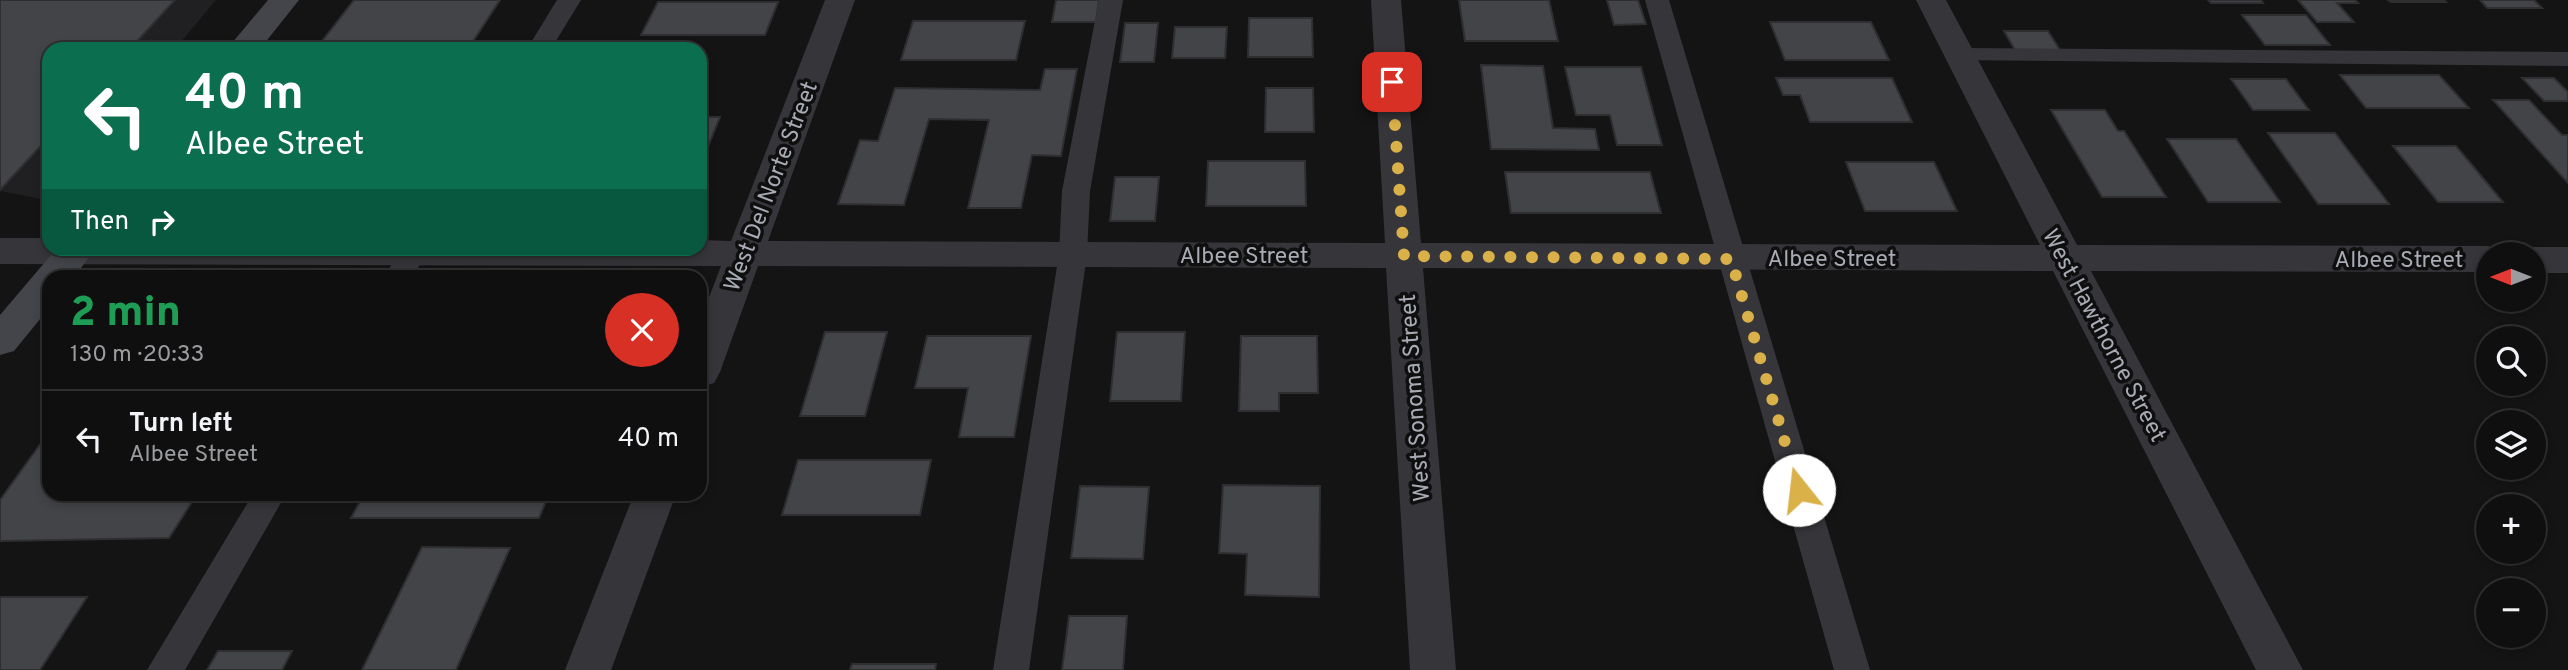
<!DOCTYPE html>
<html lang="en">
<head>
<meta charset="utf-8">
<style>
  :root { --surface:#0f0f10; --page:#1d1d1e; --text:#f1f3f6; --muted:#9b9c9f; --line:#2f2f30 }
  body { margin:0; font-family:Overpass,sans-serif; background:var(--page); color:var(--text); height:100vh; display:flex; flex-direction:column; font-size:26px; white-space:nowrap }
  * { box-sizing:border-box; margin:0 }
  p { font-size:23px; color:var(--muted) }
  .icon { flex:none; width:38px; height:38px; fill:none; stroke:currentColor; stroke-width:2; stroke-linecap:round; stroke-linejoin:round }
  .map { position:relative; flex:1; overflow:hidden }
  .sheet { position:absolute; left:42px; top:270px; width:665px; height:231px; display:flex; flex-direction:column; background:var(--surface); border-radius:21px; box-shadow:0 4px 10px #0003,0 0 0 2px var(--line) }
  .sheet>* { flex:none }
  .banner { position:absolute; left:42px; top:42px; width:665px; height:214px; border-radius:21px; box-shadow:0 4px 10px #0003,0 0 0 2px var(--line); background:#0b6e4f; color:#fff; overflow:hidden }
  .needle { width:46px; rotate:270deg }
  .tools { position:absolute; left:2476px; top:242px; display:grid; gap:14px }
  .tools a { display:grid; place-items:center; width:70px; height:70px; border-radius:50%; background:var(--surface); box-shadow:0 4px 10px #0003,0 0 0 2px var(--line); font-size:35px }
  .pin { position:absolute; display:grid; place-items:center; width:60px; height:60px; color:#fff; margin:-30px; border-radius:14px; box-shadow:0 4px 10px #0006 }
  .me { position:absolute; width:77px; margin:-38px; rotate:344deg; stroke-linejoin:round; filter:drop-shadow(0 0 5px #0008) }
  .turn { display:flex; align-items:center; gap:24px; height:147px; padding:0 28px; font-size:32px }
  .turn .icon { width:91px; height:91px; stroke-width:2.5 }
  .turn b { display:block; font-size:49px; line-height:60px }
  .then { display:flex; align-items:center; height:66px; padding:0 28px; background:#0003; gap:14px; font-size:26px }
  .round { display:grid; place-items:center; flex:none; width:74px; height:74px; border-radius:37px; background:var(--page) }
  .overview { display:flex; align-items:center; justify-content:space-between; height:119px; padding:0 28px }
  h1 { font-size:42px; font-weight:800; line-height:52px; color:#1e9e55 }
  ul { padding:0; list-style:none }
  li { display:flex; align-items:center; gap:21px; height:98px; padding:0 28px; border-top:2px solid var(--line) }
  li div { flex:1 }
  li b { display:block; font-size:26px }
  li em { font-style:normal }
  .map>svg:first-child { display:block }
  .built { fill:#202022 }
  .building { fill:#434448; stroke:#2f2e31; stroke-width:2 }
  .lines { fill:none; stroke-linecap:round; stroke-linejoin:round }
  .lane { fill:#36363a; fill-rule:evenodd }
  .street { fill:#36363a; fill-rule:evenodd }
  .secondary { fill:#44454a; fill-rule:evenodd }
  .route { stroke:#dab148; stroke-width:12; stroke-dasharray:0 21.6 }
  .labels { text-anchor:middle; stroke-width:7; stroke-linejoin:round; paint-order:stroke }
  .street-label { font-size:23px; fill:#a8abb4; stroke:#0f0f10 }
</style>
</head>
<body>
<div class="map">
<svg width="2568" height="670" viewBox="0 0 2568 670">
  <rect width="100%" height="100%" fill="#141415"/>
  <polygon class="built" points="0,0 216,0 175,49 49,49 47,200 0,191"/>
  <g class="building">
    <polygon points="0,0 175,0 130,49 49,49 49,137 0,190"/>
    <polygon points="354,0 500,0 468,49 316,49"/>
    <polygon points="1056,0 1099,0 1096,22 1052,22"/>
    <polygon points="1459,0 1549,0 1558,41 1465,41"/>
    <polygon points="1607,0 1638,0 1646,24 1614,25"/>
    <polygon points="2208,0 2261,0 2263,3 2211,3"/>
    <polygon points="2298,0 2355,0 2358,3 2337,3 2354,22 2317,22"/>
    <polygon points="2388,0 2444,0 2446,2 2391,2"/>
    <polygon points="2480,0 2534,0 2542,8 2487,8"/>
    <polygon points="658,2 778,2 765,35 641,35"/>
    <polygon points="2242,15 2306,15 2330,45 2265,45"/>
    <polygon points="1249,18 1312,18 1313,57 1248,57"/>
    <polygon points="913,21 1025,21 1016,60 901,60"/>
    <polygon points="1770,22 1871,22 1889,60 1785,60"/>
    <polygon points="1125,23 1158,23 1154,62 1120,62"/>
    <polygon points="1175,27 1227,27 1225,58 1172,58"/>
    <polygon points="2004,31 2048,31 2060,50 2015,50"/>
    <polygon points="1481,65 1543,66 1553,128 1595,129 1599,150 1491,149"/>
    <polygon points="1565,67 1641,67 1662,145 1617,145 1610,115 1576,115"/>
    <polygon points="1045,69 1077,69 1061,156 1032,155 1021,208 968,208 989,120 929,119 904,205 838,204 860,140 878,141 895,88 1040,90"/>
    <polygon points="2340,75 2439,75 2469,108 2366,108"/>
    <polygon points="1776,78 1892,78 1912,122 1810,122 1800,95 1783,95"/>
    <polygon points="2522,78 2554,78 2568,92 2568,101 2544,101"/>
    <polygon points="2231,79 2286,79 2309,110 2253,110"/>
    <polygon points="1266,88 1313,88 1314,132 1265,132"/>
    <polygon points="2493,100 2529,100 2562,135 2568,135 2568,183"/>
    <polygon points="2051,110 2105,110 2118,131 2124,131 2166,197 2102,197"/>
    <polygon points="700,117 720,117 700,166"/>
    <polygon points="2268,133 2335,133 2389,204 2318,204"/>
    <polygon points="2167,139 2236,139 2280,202 2208,202"/>
    <polygon points="2393,146 2456,146 2503,202 2438,202"/>
    <polygon points="1208,161 1305,161 1306,206 1206,206"/>
    <polygon points="1846,162 1934,162 1957,211 1865,211"/>
    <polygon points="1505,172 1650,172 1661,213 1511,213"/>
    <polygon points="1115,177 1159,177 1155,221 1110,221"/>
    <polygon points="825,332 887,332 865,416 800,416"/>
    <polygon points="1117,332 1185,332 1181,401 1110,401"/>
    <polygon points="927,336 1031,336 1014,437 959,437 968,388 915,388"/>
    <polygon points="1241,336 1317,336 1318,393 1279,393 1279,411 1239,411"/>
    <polygon points="49,432 49,494 197,494 169,538 0,541 0,500"/>
    <polygon points="798,460 931,460 920,515 782,515"/>
    <polygon points="1223,485 1320,486 1319,597 1245,595 1247,554 1219,553"/>
    <polygon points="1080,486 1149,487 1143,559 1071,558"/>
    <polygon points="364,494 549,494 539,518 351,518"/>
    <polygon points="422,547 510,548 456,670 362,670"/>
    <polygon points="0,597 87,597 40,670 0,670"/>
    <polygon points="1069,616 1127,616 1123,670 1062,670"/>
    <polygon points="218,651 292,651 282,670 207,670"/>
    <polygon points="852,664 936,664 935,670 850,670"/>
  </g>
  <g class="lines">
    <g class="lane">
      <polygon points="557,0 581,0 551,49 527,49"/>
      <polygon points="1099,0 1123,0 1090,191 1087,254 1029,670 993,670 1059,254 1062,191"/>
      <polygon points="1645,0 1669,0 1870,670 1834,670"/>
      <polygon points="1960,48 2568,52 2568,66 1951,60 1948,55 1951,50"/>
      <polygon points="401,248 430,248 413,276 385,276"/>
      <polygon points="253,494 286,494 185,670 147,670"/>
    </g>
    <g class="street">
      <polygon points="825,0 855,0 768,241 1385,243 1371,0 1401,0 1421,243 2040,245 1916,0 1946,0 2077,245 2488,246 2501,250 2503,254 2488,254 2488,272 2091,271 2303,670 2256,670 2053,271 1423,268 1456,670 1410,670 1386,268 758,266 720,372 714,383 700,387 700,321 721,266 0,264 0,238 49,238 49,248 700,248 700,240 731,241"/>
      <polygon points="2534,247 2568,247 2568,273 2534,273 2534,254 2519,254"/>
      <polygon points="634,494 676,494 611,670 565,670"/>
    </g>
    <g class="secondary">
      <polygon points="268,0 299,0 260,49 227,49"/>
      <polygon points="57,248 96,248 75,276 49,276 49,308 14,351 0,355 0,315"/>
    </g>
  </g>
  <g class="lines">
    <polyline class="route" points="1392,82 1404,256 1731,259 1799,490"/>
  </g>
  <g class="labels">
    <g class="street-label">
      <text transform="translate(770 186) rotate(-69)" y="8">West Del Norte Street</text>
      <text x="1244" y="263">Albee Street</text>
      <text x="1832" y="266">Albee Street</text>
      <text x="2399" y="267">Albee Street</text>
      <text transform="translate(2105 335) rotate(62)" y="8">West Hawthorne Street</text>
      <text transform="translate(1414 398) rotate(-94)" y="8">West Sonoma Street</text>
    </g>
  </g>
</svg>
<div class="tools">
<a><svg class="needle" viewBox="-14 -14 28 28"><path d="M0-13l5 13h-10z" fill="#e53935"/><path d="M0 13l5-13h-10z" fill="#9b9c9f"/></svg></a>
<a><svg class="icon" aria-label="search" viewBox="0 0 24 24"><circle cx="10" cy="10" r="6"/><path d="M15 15l6 6"/></svg></a>
<a><svg class="icon" aria-label="layers" viewBox="0 0 24 24"><path d="M12 4l9 5-9 5-9-5zM3 14l9 5 9-5"/></svg></a>
<a>+</a>
<a>−</a>
</div>
<div class="pin" style="left:1392px;top:82px;background:#d93025"><svg class="icon" aria-label="arrive" viewBox="0 0 24 24"><path d="M6 21V4h12l-3 4 3 4H6"/></svg></div>
<svg class="me" style="left:1799px;top:490px" viewBox="-20 -20 40 40"><circle r="19" fill="#fff"/><path d="M0-13L10 11 0 6-10 11z" fill="#dab148"/></svg>
<div class="banner">
<div class="turn"><svg class="icon" aria-label="left" viewBox="0 0 24 24"><path d="M17 20v-9H6M10 6l-5 5 5 5"/></svg><div><b>40 m</b>Albee Street</div></div>
<div class="then">Then<svg class="icon" aria-label="right" viewBox="0 0 24 24"><path d="M7 20v-9h11M14 6l5 5-5 5"/></svg></div>
</div>
<section class="sheet">
<div class="overview"><div><h1>2 min</h1><p>130 m · 20:33</p></div><a class="round" style="background:#d93025;color:#fff"><svg class="icon" aria-label="close" viewBox="0 0 24 24"><path d="M6 6l12 12M18 6L6 18"/></svg></a></div>
<ul>
<li><svg class="icon" aria-label="left" viewBox="0 0 24 24"><path d="M17 20v-9H6M10 6l-5 5 5 5"/></svg><div><b>Turn left</b><p>Albee Street</p></div><em>40 m</em></li>
</ul>
</section>
</div>
</body>
</html>
